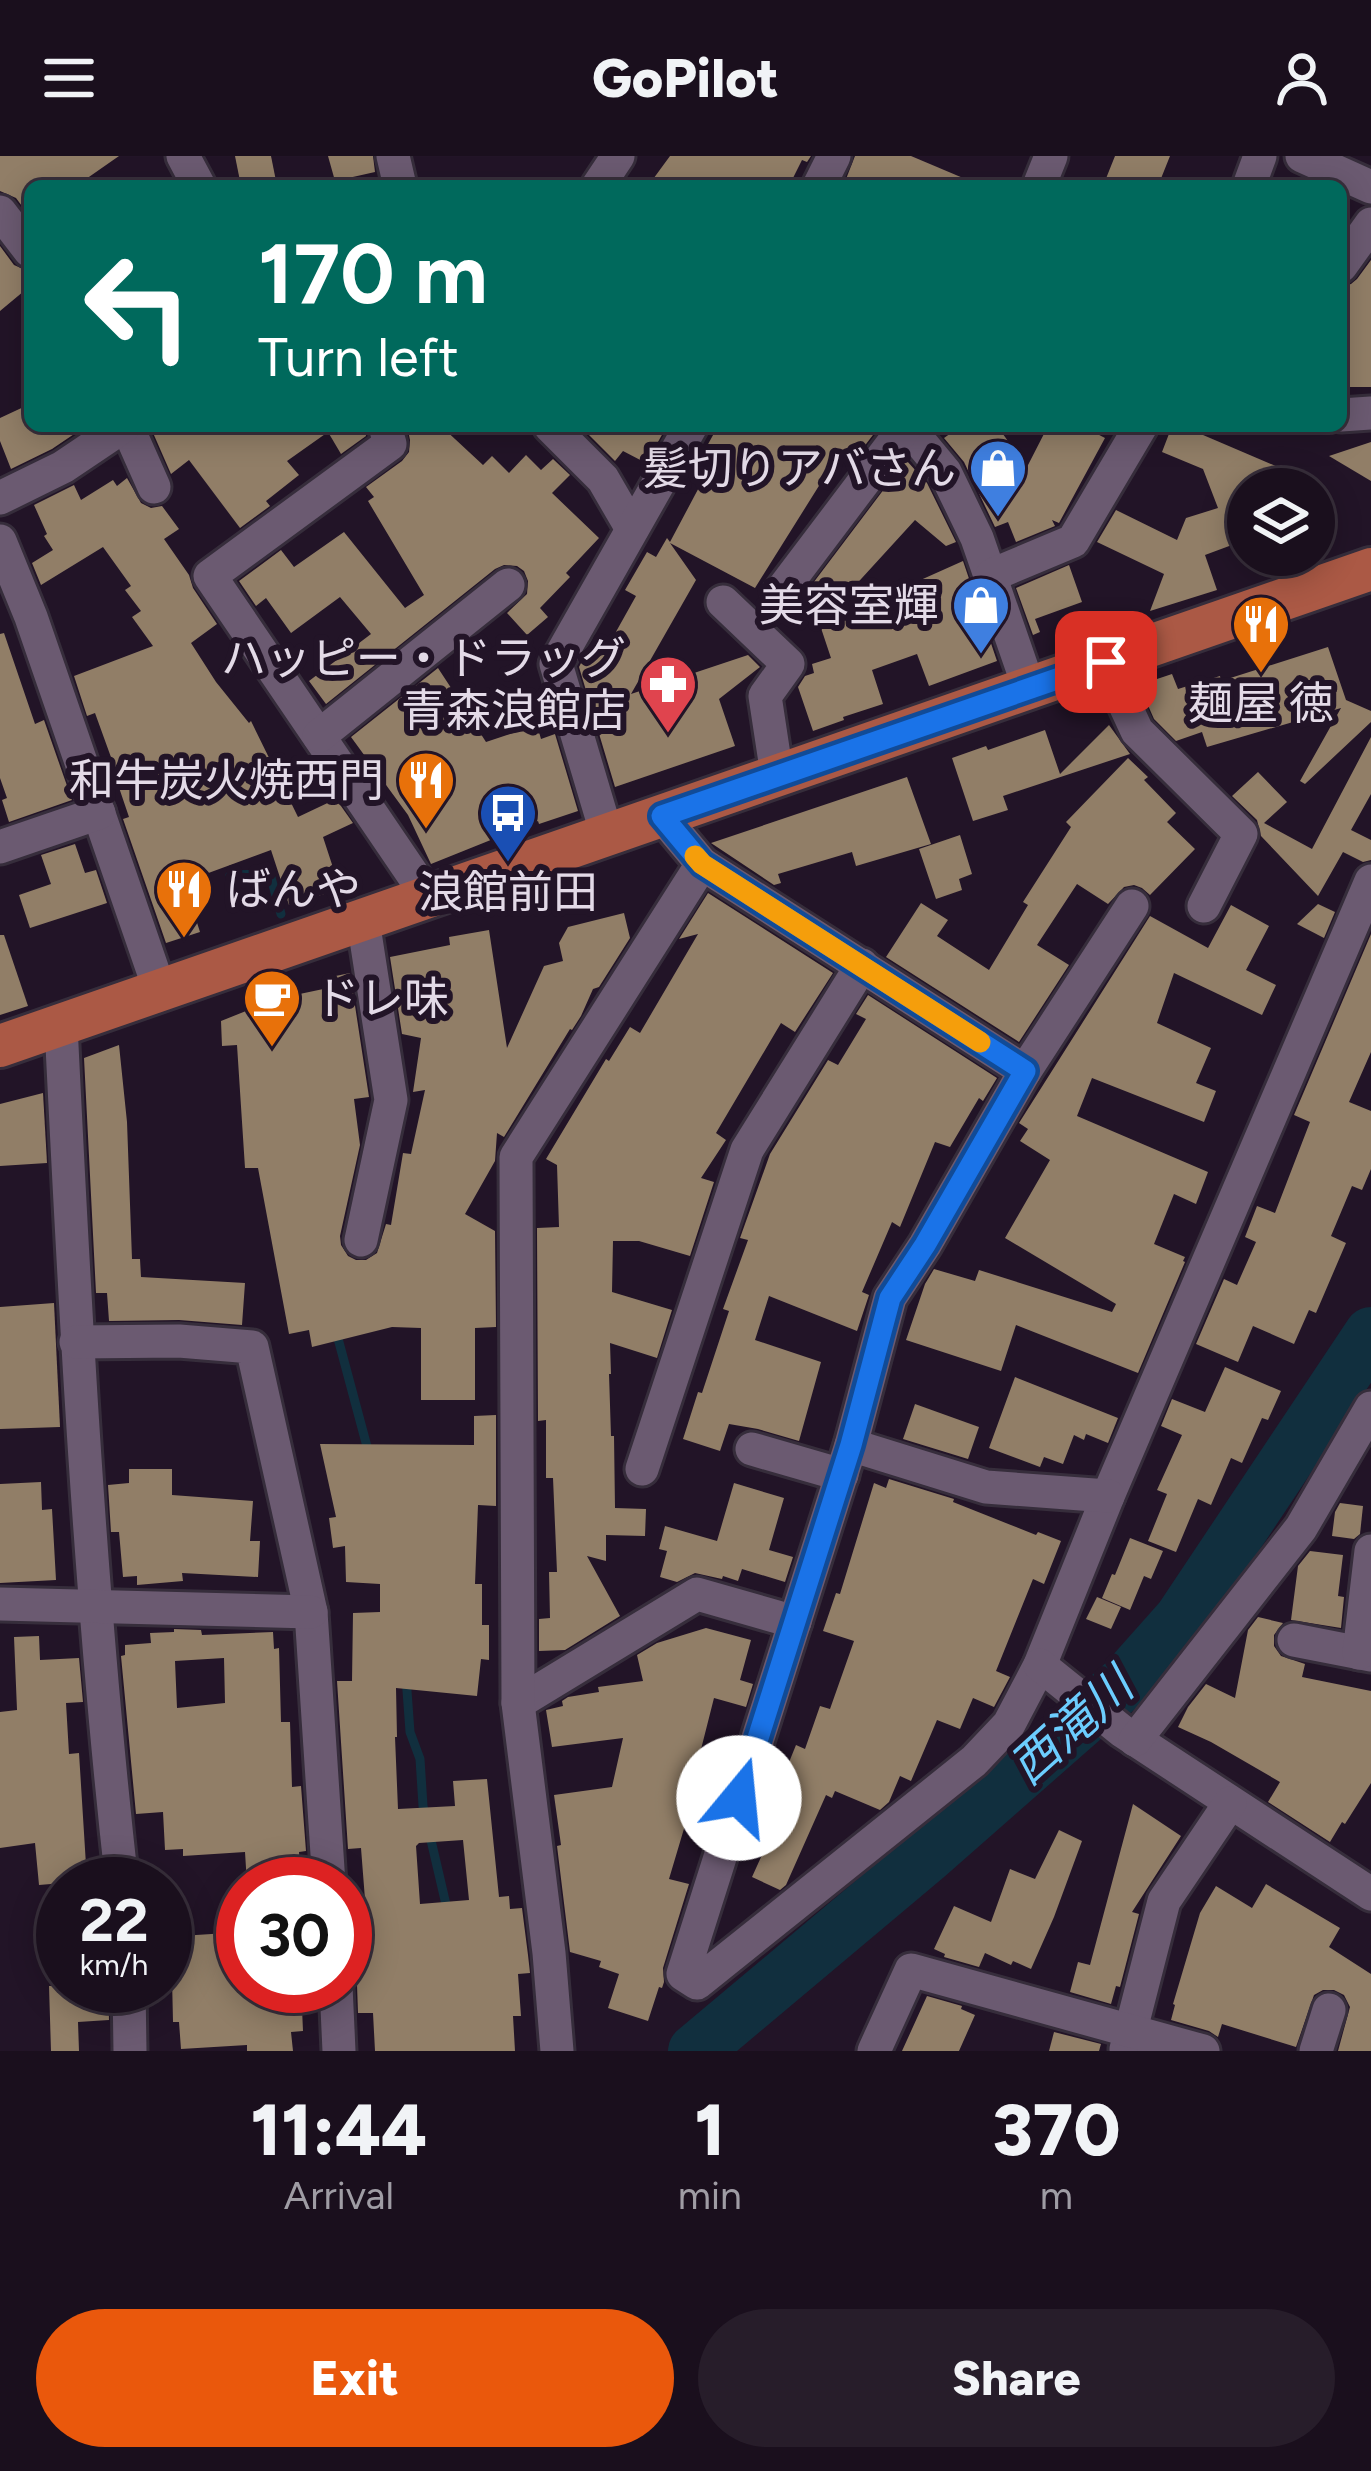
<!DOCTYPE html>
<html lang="en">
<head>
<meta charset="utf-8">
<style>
  :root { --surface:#1a0f1d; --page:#271d2a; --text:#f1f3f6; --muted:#9f9ca4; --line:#382f3b; --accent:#ea580c }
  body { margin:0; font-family:Figtree,"Noto Sans JP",sans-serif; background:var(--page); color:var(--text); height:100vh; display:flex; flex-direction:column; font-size:45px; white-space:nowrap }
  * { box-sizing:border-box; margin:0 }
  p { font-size:39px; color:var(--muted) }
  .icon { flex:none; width:66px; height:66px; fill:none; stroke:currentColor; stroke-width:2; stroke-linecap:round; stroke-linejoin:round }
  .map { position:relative; height:1895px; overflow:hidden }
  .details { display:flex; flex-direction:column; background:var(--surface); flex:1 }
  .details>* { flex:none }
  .hud { position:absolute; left:24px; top:24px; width:1323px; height:252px; border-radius:18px; box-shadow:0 6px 30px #0003,0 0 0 3px var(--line); background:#00695c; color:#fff; overflow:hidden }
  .buttons { position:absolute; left:1227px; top:312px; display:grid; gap:24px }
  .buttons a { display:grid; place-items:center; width:108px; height:108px; border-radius:50%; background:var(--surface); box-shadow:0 6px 30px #0003,0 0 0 3px var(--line); font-size:60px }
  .speed { position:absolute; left:36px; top:1701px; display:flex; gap:24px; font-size:60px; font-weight:700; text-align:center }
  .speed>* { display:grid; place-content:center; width:156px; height:156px; border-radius:50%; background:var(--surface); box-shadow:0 6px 30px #0003,0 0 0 3px var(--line); line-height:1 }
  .speed small { font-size:30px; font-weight:400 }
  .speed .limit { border:18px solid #d22; background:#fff; color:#111 }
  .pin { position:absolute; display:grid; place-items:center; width:102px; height:102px; color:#fff; margin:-51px; border-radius:24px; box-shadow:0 6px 18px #0006 }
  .me { position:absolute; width:132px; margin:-66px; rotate:17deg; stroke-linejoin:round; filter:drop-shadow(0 0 9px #0008) }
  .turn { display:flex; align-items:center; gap:42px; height:252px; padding:0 36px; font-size:54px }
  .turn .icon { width:156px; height:156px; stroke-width:2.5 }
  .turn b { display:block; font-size:84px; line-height:102px }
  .eta { display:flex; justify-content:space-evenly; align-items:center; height:204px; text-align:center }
  .eta b { font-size:72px; font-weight:800; line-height:84px }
  .button { display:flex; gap:24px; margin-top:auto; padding:24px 36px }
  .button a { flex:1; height:138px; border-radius:72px; background:var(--accent); color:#fff; font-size:48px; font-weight:800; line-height:138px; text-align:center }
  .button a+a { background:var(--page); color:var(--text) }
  header { display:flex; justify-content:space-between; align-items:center; height:156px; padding:0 36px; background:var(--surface); font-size:54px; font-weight:800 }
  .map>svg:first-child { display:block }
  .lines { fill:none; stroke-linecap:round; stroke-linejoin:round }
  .stream { stroke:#112f3e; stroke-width:9 }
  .river { stroke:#112f3e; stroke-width:54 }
  .building { fill:#917e67; fill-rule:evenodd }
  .minor-casing { stroke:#362d3b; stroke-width:39 }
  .major-casing { stroke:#362d3b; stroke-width:48 }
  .minor { stroke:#6b5a71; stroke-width:33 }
  .major { stroke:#ab5945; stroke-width:42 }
  .route-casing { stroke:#114b97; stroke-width:30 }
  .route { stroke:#1a73e8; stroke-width:21 }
  .slow { stroke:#f59e0b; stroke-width:21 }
  .labels { text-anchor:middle; stroke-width:12; stroke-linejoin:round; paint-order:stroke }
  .poi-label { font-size:45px; fill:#e3dae7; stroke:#221427; text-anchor:end }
  .water-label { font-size:48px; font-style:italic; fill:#6ccdfe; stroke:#221427 }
</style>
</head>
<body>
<header><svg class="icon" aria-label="menu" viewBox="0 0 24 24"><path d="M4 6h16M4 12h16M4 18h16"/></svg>GoPilot<svg class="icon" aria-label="person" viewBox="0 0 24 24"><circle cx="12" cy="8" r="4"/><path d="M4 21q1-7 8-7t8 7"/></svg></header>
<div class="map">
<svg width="1371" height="1895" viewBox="0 0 1371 1895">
  <rect width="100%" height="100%" fill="#221427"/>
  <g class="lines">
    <g class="stream">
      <polyline points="230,719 270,718 281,758"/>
      <polyline points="336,1175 369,1298"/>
      <polyline points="406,1521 410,1576 420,1603 423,1650 448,1757"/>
    </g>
    <polyline class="river" points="695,1895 927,1700 1125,1526 1181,1463 1371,1178"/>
  </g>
  <g class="building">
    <polygon points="0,0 119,0 76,30 30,30 30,61 16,42 0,35"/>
    <polygon points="235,0 271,0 277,30 241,30"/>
    <polygon points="328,0 373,0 375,16 335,25"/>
    <polygon points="670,0 811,0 807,6 802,4 789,30 648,30"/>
    <polygon points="855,0 911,0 982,30 861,30 846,23"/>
    <polygon points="1115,0 1170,0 1158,30 1103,30"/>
    <polygon points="0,90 14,109 30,116 30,130 0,155"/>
    <polygon points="1371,104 1371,231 1341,231 1341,131 1351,128 1357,123"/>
    <polygon points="30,248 30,270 86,270 52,293 11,313 0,285 0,262"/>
    <polygon points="150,270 365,270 366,280 341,298 328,276 287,305 299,319 266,345 270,350 240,372 189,304 171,318"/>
    <polygon points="407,270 441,270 483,309 492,300 509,317 526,299 541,314 553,303 570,319 552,337 599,382 566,417 570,421 540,452 548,461 527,479 507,457 527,438 528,425 524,415 517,410 504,409 495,413 326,548 309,525 371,478 340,441 291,477 266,442 256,450 239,425 281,394 294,411 344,376 405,452 424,439 368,345 374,341 366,331 402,305 409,296 410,284"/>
    <polygon points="580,270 667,270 646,307 623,295 615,305"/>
    <polygon points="718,270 872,270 876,275 850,309 837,301 755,432 670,387 696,424 631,538 748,499 760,511 719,543 735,590 615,631 579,511 582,505 603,499 636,440 625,434 647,396 656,401 667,382 670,386 712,307 701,301"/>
    <polygon points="961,270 997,270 1027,311 1048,270 1082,270 1105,282 1059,367 1052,364 1055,370 1016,386 1008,366 995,371 964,306 944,282"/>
    <polygon points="1172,270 1182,270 1278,311 1265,333 1248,333 1248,383 1205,399 1217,434 1150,455 1164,418 1097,386 1116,354 1177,384 1186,362 1218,352 1203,313 1162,296"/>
    <polygon points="1371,286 1371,325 1329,300"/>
    <polygon points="906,304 927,327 956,386 946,390 915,364 819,469 795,451"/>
    <polygon points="127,322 141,347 151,352 162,350 179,373 164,383 189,419 193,432 217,468 191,487 216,526 249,567 251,565 298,661 336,643 353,667 323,681 340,733 289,749 271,694 184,726 200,776 166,787 123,663 129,661 110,605 112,604 95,557 87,560 74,520 153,490 132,461 141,455 125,434 131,430 103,391 41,429 32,407 53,394 44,380 47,378 34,349 74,329 81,344 113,324 117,330"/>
    <polygon points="963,405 997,505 929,530 917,498 872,514 883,548 843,561 844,564 813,575 798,531 805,520 814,517 812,508 831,502 820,469"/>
    <polygon points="1069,409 1082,446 1035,463 1040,476 1033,479 1016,432"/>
    <polygon points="4,477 35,568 44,564 72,644 9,666 2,644 7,642 0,622 0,478"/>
    <polygon points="1328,491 1346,544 1371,555 1371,566 1305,628 1300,625 1341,552 1207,591 1202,576 1176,585 1154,563 1139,529 1172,518 1178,533 1220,520 1221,525"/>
    <polygon points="438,512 457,541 450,546 459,544 486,586 537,569 541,583 555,578 578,655 539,668 538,665 431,708 408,659 351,581"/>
    <polygon points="1109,569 1130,598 1003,640 1008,654 973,665 952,602 986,590 988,594 1045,574 1060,618"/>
    <polygon points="1371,581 1371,638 1351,674 1371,684 1371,704 1363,706 1343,696 1318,740 1261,680 1257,664 1232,640 1258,616 1287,646 1264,667 1312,693"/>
    <polygon points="1128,602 1148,621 1144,624 1176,657 1167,666 1195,693 1150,739 1142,732 1134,729 1124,731 1108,748 1077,728 1037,789 1069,809 1019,886 886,801 921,747 948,764 937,780 989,814 1028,749 1023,746 1071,671 1066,666"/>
    <polygon points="907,621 931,688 856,710 852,696 778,718 781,727 774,729 711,687"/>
    <polygon points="960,679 972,718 959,723 962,734 936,743 919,693"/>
    <polygon points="75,688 85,717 96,714 107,747 30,772 19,739 51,728 41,699"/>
    <polygon points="708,737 833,817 795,876 781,867 716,977 726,984 701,1022 714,1026 690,1100 639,1085 613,1085 612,1136 672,1154 657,1202 610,1187 611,1218 609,1218 611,1280 614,1280 615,1352 646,1353 645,1380 606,1379 606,1405 587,1400 620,1460 565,1494 539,1495 539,1463 550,1462 549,1416 557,1416 553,1322 546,1322 546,1264 538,1265 537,1072 559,1071 557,1009 546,1003 606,903 609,905 630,871 640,877 698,778 679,783"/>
    <polygon points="1318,748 1335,756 1324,782 1297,768"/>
    <polygon points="1231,749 1269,770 1246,814 1276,829 1262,859 1174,817 1157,867 1211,892 1196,927 1216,935 1204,966 1092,922 1077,960 1208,1016 1196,1048 1174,1038 1154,1088 1185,1101 1183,1105 1185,1106 1138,1217 1016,1169 1001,1215 906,1184 925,1128 934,1113 975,1125 979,1114 1112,1156 1116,1148 1005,1082 1050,1004 1020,985 1028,973 1019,967 1150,760 1208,792"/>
    <polygon points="624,757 630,782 599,831 593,833 581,860 572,874 570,873 504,981 497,977 495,1005 465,1058 495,1075 496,1171 475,1172 475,1244 421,1244 421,1172 392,1171 312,1191 309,1174 289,1178 258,1012 245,1012 237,889 222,890 221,865 276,843 328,832 326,822 350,817 369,941 354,943 360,989 340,1080 341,1089 348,1100 356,1104 366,1104 377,1097 386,1068 391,1069 403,997 411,998 425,934 413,936 421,882 402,878 390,801 450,789 449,781 489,774 507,892 544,810 563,805 559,787 568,771"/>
    <polygon points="1371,778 1371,896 1349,946 1371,955 1371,1013 1362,1034 1352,1030 1331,1080 1346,1087 1316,1157 1309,1154 1294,1188 1253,1170 1238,1206 1196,1188 1224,1123 1237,1129 1256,1086 1245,1081 1257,1050 1275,1057 1310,966 1294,959"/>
    <polygon points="0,779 4,779 28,850 0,859"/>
    <polygon points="868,839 997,922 983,945 979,942 950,991 935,986 900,1071 892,1066 862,1136 869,1139 857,1175 769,1140 755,1184 821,1206 799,1285 758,1273 729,1268 720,1295 683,1283 698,1236 702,1237 729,1155 723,1153 748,1084 740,1082 770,998 828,904 838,909 866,863 856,858"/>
    <polygon points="119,889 127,966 132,1103 140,1103 141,1121 245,1127 242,1169 179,1164 109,1165 107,1137 96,1137 84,902"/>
    <polygon points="43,937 47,1007 0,1010 0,948"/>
    <polygon points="54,1147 60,1271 0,1273 0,1151"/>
    <polygon points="1225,1211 1281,1235 1268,1264 1262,1262 1242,1307 1231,1302 1211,1349 1198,1343 1176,1396 1148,1385 1167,1338 1157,1334 1182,1279 1161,1270 1172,1243 1205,1256"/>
    <polygon points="1015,1221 1118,1262 1108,1287 1086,1278 1084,1284 1074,1279 1063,1308 1044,1301 1040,1311 989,1292"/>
    <polygon points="915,1248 979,1271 968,1303 903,1283"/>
    <path d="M496,1259V1350L478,1349L475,1428H482V1469H489V1504L481,1503L477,1540L396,1532L397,1581H395L398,1653L455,1650L453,1625L487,1623L499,1741L509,1740L510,1753L522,1752L528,1799L530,1817L518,1818L521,1860H513L515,1895H375L373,1857H358L357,1829L351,1816V1811L359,1810L357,1783L368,1782L361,1692L348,1693L337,1525H352L353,1457L380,1456V1428L346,1426L345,1390L333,1392L329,1362L336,1361L320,1288L474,1289V1260ZM463,1684L469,1744L420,1748L416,1690L419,1687Z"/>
    <polygon points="129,1313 172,1313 172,1339 253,1345 250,1385 260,1385 258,1421 182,1417 183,1425 137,1429 137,1420 123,1421 119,1376 111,1376 108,1329 129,1327"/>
    <polygon points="889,1323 954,1343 953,1346 1036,1379 1038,1376 1061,1385 1044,1428 1033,1423 996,1515 1010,1521 994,1551 973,1542 960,1573 937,1564 911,1625 900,1620 889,1646 880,1654 835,1635 832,1642 826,1639 786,1729 780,1734 752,1721 795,1626 783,1621 796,1589 805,1593 820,1550 830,1553 854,1485 823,1475 836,1437 840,1438 874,1327 886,1332"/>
    <polygon points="41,1326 42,1354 52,1353 56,1424 0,1427 0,1328"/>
    <polygon points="734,1327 784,1342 769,1394 793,1401 785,1426 742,1413 738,1425 723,1420 722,1423 695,1417 677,1426 660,1421 667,1395 659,1393 665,1370 717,1385"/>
    <polygon points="1340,1347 1363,1350 1360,1378 1354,1383 1332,1380 1335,1356"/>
    <polygon points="1130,1382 1163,1395 1151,1423 1144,1420 1130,1454 1102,1442 1112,1418 1115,1419"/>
    <polygon points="1310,1395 1343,1399 1338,1440 1344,1441 1341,1472 1291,1464 1298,1410"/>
    <polygon points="1097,1441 1121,1451 1111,1473 1086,1463"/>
    <polygon points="1258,1461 1283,1467 1274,1479 1274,1490 1281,1500 1305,1508 1302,1521 1371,1535 1371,1627 1345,1668 1342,1666 1330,1686 1268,1646 1280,1626 1211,1586 1178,1571 1188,1551 1206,1528 1235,1542 1248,1474"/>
    <polygon points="706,1472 751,1484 740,1524 753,1528 746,1551 714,1542 695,1617 700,1619 669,1723 689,1728 663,1812 664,1826 662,1832 659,1831 648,1865 608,1852 619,1818 599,1811 601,1805 570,1796 557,1690 561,1689 554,1639 612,1631 623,1582 552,1591 546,1554 563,1550 562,1545 568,1541 599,1536 598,1531 643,1525 637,1499 657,1487"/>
    <path d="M174,1473L201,1474L202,1479L273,1476L274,1493L279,1492L281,1566H290L292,1631L301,1630L306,1695L299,1696L301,1728H247L245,1696L183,1700V1693L165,1694L163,1656L136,1658L121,1500L125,1499V1489L151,1487L150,1477L174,1476ZM224,1502L225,1547L177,1552L175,1505Z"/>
    <polygon points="39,1480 40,1504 79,1502 83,1546 66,1547 69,1598 79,1597 87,1725 39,1729 35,1687 0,1692 0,1556 17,1554 14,1481"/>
    <polygon points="1133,1648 1181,1680 1132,1756 1139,1758 1120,1831 1116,1830 1111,1848 1070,1836 1078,1806 1090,1809"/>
    <polygon points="1059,1674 1082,1685 1054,1761 1031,1813 1013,1805 1011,1809 985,1797 979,1811 944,1801 945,1798 934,1793 954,1750 991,1766 1010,1713 1035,1723"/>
    <polygon points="1266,1728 1340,1772 1329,1791 1371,1818 1371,1895 1338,1895 1350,1851 1344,1839 1334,1834 1323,1834 1314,1839 1296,1891 1222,1868 1218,1881 1209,1875 1171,1864 1175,1849 1173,1848 1200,1757 1216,1730 1252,1752"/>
    <polygon points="227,1777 228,1794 243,1794 243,1830 301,1830 303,1875 291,1876 293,1895 247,1895 247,1889 181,1893 179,1866 173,1866 172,1822 165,1823 165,1781"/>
    <polygon points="49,1830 108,1830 109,1864 78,1866 79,1895 51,1895"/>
    <polygon points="927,1840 962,1850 961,1853 975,1859 959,1895 902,1895"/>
    <polygon points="1054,1876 1101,1888 1099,1895 1049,1895"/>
  </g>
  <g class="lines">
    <defs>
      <g id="minor">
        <polyline points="183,0 199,30"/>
        <polyline points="393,0 400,30"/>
        <polyline points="1302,0 1371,31"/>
        <polyline points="598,30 618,0"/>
        <polyline points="819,30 834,0"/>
        <polyline points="1039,30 1051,0"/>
        <polyline points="1249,30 1260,0"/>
        <polyline points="0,56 30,95"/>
        <polyline points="1341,110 1371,68"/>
        <polyline points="1341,259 1371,257"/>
        <polyline points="127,270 154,331"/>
        <polyline points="385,270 390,288 210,420 428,741"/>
        <polyline points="550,270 603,323 632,373"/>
        <polyline points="907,270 945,316 977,382 1029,532"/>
        <polyline points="0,342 63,311 124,270"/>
        <polyline points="0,385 31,461 160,835"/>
        <polyline points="992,419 1073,385 1141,270"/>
        <polyline points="779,438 906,270"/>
        <polyline points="723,446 788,508 765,540 777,619"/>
        <polyline points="1105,506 1137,575 1241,678 1204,750"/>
        <polyline points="319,580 508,429"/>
        <polyline points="607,679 556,508 691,270"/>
        <polyline points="0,691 99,657"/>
        <polyline points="702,708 1025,915"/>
        <polyline points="1132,750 1025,915 925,1089 890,1142 851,1289 683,1818 697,1827 974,1605 1009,1568 1040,1509 1108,1340 1371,725"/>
        <path d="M61,869C75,1156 90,1442 122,1728"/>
        <polyline points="361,1084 391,944 363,764"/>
        <polyline points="76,1186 179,1185 252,1191 311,1456 329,1728"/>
        <polyline points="851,1289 986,1331 1108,1340"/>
        <polyline points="752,1293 842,1319"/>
        <polyline points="642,1313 747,994 862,809"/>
        <polyline points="0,1448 311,1456"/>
        <polyline points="1294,1484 1371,1499"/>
        <polyline points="1359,1497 1371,1395"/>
        <polyline points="1040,1509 1122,1575 1371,1738"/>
        <polyline points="518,1547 697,1438 795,1466"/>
        <polyline points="1135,1584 1301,1372 1371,1252"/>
        <polyline points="129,1830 130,1895"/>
        <polyline points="336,1830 339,1895"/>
        <polyline points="1126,1893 1164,1745 1230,1647"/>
        <polyline points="557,1895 549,1797 518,1547 516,1001 702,708 662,660"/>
        <polyline points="874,1895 911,1814 1203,1895"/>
        <polyline points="1316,1895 1329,1854"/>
      </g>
      <polyline id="major" points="0,890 1371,413"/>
    </defs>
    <use href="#minor" class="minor-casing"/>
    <use href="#major" class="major-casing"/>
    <use href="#minor" class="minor"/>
    <use href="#major" class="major"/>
  </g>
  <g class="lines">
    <defs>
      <polyline id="route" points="739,1642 851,1289 890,1142 925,1089 1025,915 702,708 662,660 1106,506"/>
    </defs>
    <use href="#route" class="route-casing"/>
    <use href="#route" class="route"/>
    <polyline class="slow" points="695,700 702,708 980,886"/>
  </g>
  <defs>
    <symbol id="shop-pin" viewBox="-11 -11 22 30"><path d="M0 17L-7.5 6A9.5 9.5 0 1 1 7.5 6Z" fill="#3f7fe0" stroke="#221427"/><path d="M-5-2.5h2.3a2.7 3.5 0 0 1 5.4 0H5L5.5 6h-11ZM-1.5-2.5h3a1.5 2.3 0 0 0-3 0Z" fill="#fff"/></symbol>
    <symbol id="restaurant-pin" viewBox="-11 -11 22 30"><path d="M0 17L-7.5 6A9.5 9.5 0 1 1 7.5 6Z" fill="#e8710a" stroke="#221427"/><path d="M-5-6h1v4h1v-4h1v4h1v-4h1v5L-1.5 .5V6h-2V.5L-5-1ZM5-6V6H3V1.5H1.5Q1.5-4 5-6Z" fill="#fff"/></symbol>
    <symbol id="pharmacy-pin" viewBox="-11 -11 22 30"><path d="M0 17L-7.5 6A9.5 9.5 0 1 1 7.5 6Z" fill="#e0444e" stroke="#221427"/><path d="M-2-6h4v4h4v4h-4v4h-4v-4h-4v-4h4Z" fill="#fff"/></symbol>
    <symbol id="bus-pin" viewBox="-11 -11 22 30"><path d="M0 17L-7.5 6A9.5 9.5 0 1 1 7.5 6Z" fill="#1a4fb4" stroke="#221427"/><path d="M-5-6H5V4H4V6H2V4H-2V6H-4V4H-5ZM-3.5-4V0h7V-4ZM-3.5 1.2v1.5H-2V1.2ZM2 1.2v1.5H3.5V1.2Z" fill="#fff"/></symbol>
    <symbol id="cafe-pin" viewBox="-11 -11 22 30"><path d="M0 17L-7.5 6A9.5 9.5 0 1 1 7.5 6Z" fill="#e8710a" stroke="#221427"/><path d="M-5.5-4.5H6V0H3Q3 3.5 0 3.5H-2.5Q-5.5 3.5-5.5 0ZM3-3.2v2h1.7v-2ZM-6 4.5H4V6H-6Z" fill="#fff"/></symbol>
  </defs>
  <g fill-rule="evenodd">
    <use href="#shop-pin" x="965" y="279" width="66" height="90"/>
    <use href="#shop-pin" x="948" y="416" width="66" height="90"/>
    <use href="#restaurant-pin" x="1228" y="435" width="66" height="90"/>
    <use href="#pharmacy-pin" x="635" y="495" width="66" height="90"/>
    <use href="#restaurant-pin" x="393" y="591" width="66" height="90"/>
    <use href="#bus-pin" x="475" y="624" width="66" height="90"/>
    <use href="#restaurant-pin" x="151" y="700" width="66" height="90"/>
    <use href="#cafe-pin" x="239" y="809" width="66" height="90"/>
  </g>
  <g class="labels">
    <g class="poi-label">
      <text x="956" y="328">髪切りアバさん</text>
      <text x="939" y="465">美容室輝</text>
      <text x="626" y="518">ハッピー・ドラッグ<tspan x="626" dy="52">青森浪館店</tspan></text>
      <text x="1261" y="563" text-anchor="middle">麺屋 徳</text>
      <text x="384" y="640">和牛炭火焼西門</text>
      <text x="226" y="749" text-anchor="start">ばんや</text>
      <text x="508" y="752" text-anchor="middle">浪館前田</text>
      <text x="314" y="858" text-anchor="start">ドレ味</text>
    </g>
    <g class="water-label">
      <text transform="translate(1071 1570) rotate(-42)" y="17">西滝川</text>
    </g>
  </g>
</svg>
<div class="buttons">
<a><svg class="icon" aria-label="layers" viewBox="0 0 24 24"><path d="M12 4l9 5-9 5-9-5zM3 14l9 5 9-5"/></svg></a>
</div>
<div class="speed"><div>22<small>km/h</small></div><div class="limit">30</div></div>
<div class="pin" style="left:1106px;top:506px;background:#d93025"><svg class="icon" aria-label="arrive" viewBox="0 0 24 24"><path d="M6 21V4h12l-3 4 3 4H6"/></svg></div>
<svg class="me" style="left:739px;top:1642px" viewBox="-20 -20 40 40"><circle r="19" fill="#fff"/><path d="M0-13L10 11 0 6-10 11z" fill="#1a73e8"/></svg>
<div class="hud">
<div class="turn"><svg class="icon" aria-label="left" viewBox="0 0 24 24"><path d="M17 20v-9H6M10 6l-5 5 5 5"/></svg><div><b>170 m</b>Turn left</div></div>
</div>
</div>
<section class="details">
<div class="eta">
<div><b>11:44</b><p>Arrival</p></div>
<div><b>1</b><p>min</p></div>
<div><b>370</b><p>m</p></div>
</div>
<div class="button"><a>Exit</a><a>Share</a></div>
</section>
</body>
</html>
